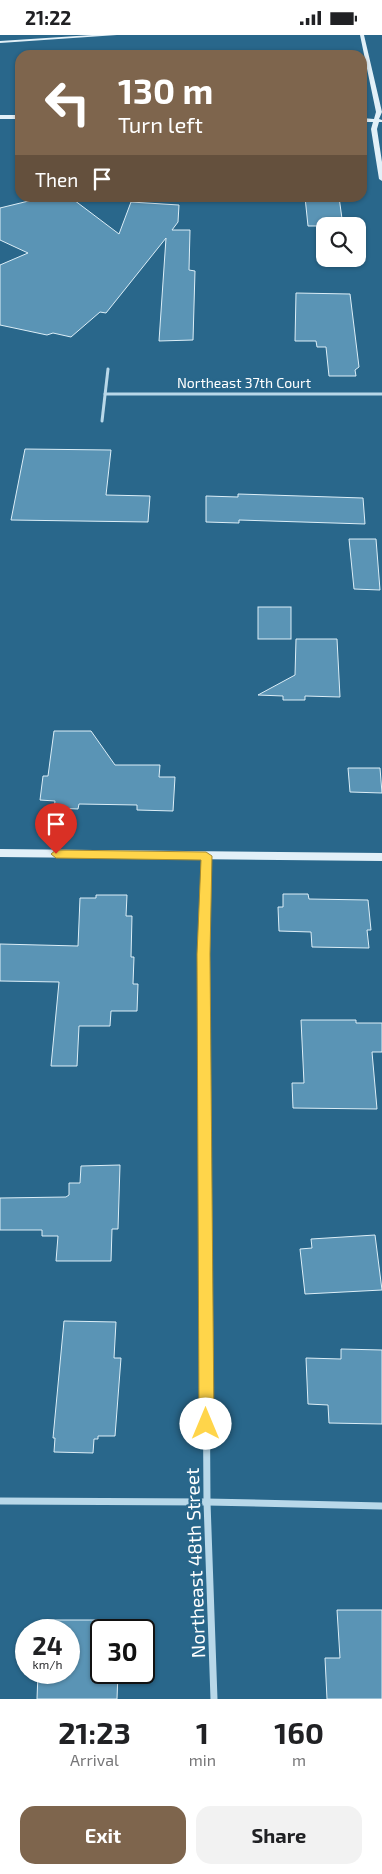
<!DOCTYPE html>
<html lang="en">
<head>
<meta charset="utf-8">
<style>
  :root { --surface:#fff; --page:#f2f2f2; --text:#202124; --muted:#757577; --accent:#7e654d }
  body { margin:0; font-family:"Exo 2",sans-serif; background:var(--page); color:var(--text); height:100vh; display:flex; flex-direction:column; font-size:19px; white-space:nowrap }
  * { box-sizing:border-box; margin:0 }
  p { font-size:16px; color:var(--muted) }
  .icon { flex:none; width:28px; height:28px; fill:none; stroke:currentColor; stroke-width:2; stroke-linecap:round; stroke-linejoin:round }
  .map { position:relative; height:1664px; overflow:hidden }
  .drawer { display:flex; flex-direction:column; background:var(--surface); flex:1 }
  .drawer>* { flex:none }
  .banner { position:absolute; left:15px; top:15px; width:352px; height:152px; border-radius:15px; box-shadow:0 1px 4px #0004; background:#7e654d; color:#fff; overflow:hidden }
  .tools { position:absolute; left:316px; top:182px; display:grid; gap:10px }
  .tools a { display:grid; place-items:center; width:50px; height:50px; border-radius:10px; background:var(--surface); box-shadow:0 1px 4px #0004; font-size:25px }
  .speed { position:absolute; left:15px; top:1584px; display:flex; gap:10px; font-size:25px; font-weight:700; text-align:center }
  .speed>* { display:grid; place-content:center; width:65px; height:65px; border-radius:50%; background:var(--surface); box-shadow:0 1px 4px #0004; line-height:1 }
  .speed small { font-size:12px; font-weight:400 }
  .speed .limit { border:2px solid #111; border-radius:8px; background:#fff; color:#111 }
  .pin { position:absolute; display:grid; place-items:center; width:42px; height:42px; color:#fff; margin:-51px -21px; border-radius:50% 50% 50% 0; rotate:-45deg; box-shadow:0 0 5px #0007 }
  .pin .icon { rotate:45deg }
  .me { position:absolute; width:55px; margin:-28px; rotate:0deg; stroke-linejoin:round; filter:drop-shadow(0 0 4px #0008) }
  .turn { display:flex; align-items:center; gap:18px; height:105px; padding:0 20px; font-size:22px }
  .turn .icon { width:65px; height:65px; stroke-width:2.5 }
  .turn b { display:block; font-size:35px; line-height:42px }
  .then { display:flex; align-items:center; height:48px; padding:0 20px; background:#0003; gap:10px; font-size:19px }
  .eta { display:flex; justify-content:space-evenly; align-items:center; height:85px; text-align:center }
  .eta b { font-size:30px; font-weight:700; line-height:35px }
  .cta { display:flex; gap:10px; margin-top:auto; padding:10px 20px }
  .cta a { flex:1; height:58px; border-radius:15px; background:var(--accent); color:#fff; font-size:20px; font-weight:700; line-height:58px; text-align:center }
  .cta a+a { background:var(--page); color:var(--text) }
  .status { display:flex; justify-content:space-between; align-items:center; height:35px; padding:0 25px; background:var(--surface); direction:ltr }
  .status svg { height:14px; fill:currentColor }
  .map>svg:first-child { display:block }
  .building { fill:#5a94b5; stroke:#dceef7 }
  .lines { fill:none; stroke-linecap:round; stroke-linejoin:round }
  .street-far2 { stroke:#b8d8e9; stroke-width:3 }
  .street-far1 { stroke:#b8d8e9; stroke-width:5.5 }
  .street { stroke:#b8d8e9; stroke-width:7 }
  .secondary { fill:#e2f0f8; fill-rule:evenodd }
  .route { fill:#ffd54a; stroke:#a68a30 }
  .labels { text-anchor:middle; stroke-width:4.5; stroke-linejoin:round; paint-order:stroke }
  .far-street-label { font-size:14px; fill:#fff; stroke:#29678b }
  .near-street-label { font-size:19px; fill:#fff; stroke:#29678b }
</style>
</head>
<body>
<div class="status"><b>21:22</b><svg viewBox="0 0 49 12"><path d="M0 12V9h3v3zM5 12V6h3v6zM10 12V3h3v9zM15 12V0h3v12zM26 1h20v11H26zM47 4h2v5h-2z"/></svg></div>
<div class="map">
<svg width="382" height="1664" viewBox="0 0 382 1664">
  <rect width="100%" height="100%" fill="#29678b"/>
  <g class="building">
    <polygon points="45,162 70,162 119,199 131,167 179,170 178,187 172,195 190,195 189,235 195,236 193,305 159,306 166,203 106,278 100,277 71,302 53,298 47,300 0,290 0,230 28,218 0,205 0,173"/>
    <polygon points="305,162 339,162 343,191 308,191"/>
    <polygon points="296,258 350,259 359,332 355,335 356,341 329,341 326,312 317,312 316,306 295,306"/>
    <polygon points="25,414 111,415 106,460 150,461 148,487 11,485"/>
    <polygon points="238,459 363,463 365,489 239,485 239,488 206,487 206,461 238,462"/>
    <polygon points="349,504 376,504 380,555 354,554"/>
    <rect x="258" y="572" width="33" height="32"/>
    <polygon points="296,604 337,604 340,662 305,661 305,665 283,665 283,661 258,660 295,640"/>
    <polygon points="54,696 91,696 115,730 160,730 159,742 175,742 173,776 137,775 137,770 79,769 78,774 54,773 55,766 40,765 43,741 48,741"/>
    <polygon points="348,733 380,733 382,758 350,757"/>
    <polygon points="283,859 308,859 309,864 368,865 371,895 367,895 369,913 312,912 311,897 279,896 278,872 283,872"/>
    <polygon points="96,860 127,860 126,881 132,881 131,922 134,922 133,949 138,949 137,976 111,976 110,991 79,991 77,1031 51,1031 59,947 0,946 0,909 78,911 80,863 96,863"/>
    <polygon points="301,985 356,985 356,988 382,988 382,1017 372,1017 377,1074 293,1073 292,1048 304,1048"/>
    <polygon points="120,1130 118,1194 112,1194 111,1226 56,1226 58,1201 42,1201 42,1195 0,1195 0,1163 66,1162 69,1160 69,1148 80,1148 81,1131"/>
    <polygon points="375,1200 382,1255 305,1259 300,1214 312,1213 311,1204"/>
    <polygon points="64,1286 116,1287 114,1323 121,1323 115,1401 98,1401 98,1404 94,1404 93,1418 54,1417 55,1403 53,1403"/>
    <polygon points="341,1314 382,1315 382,1389 329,1388 328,1370 308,1369 306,1323 341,1324"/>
    <polygon points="337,1575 382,1575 382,1664 327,1664 325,1623 340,1623"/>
    <polygon points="42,1585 101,1585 100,1633 101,1632 101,1638 118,1638 117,1664 37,1664 38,1638 69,1638 69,1595 41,1595"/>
  </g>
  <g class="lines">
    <g class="street-far2">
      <polyline points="105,359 382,359"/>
      <polyline points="102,386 108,334"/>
    </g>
    <polyline class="street-far1" points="205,1156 203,919 206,821"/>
    <g class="street">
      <polyline points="205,1155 207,1467 214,1664"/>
      <polyline points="0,1466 207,1467 382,1471"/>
    </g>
    <g class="secondary">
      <polygon points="92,0 117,0 0,8 0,6"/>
      <polygon points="360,0 364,0 382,77 379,84 382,85 382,87 379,87 377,94 382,127 382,146 379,144 371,94 373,87 362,87 362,83 374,84 376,77"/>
      <rect x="0" y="80" width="20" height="4"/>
      <polygon points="0,814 382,818 382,826 0,822"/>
    </g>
  </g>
  <polygon class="route" points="56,815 206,817 212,821 210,919 214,1389 212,1394 206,1396 201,1394 199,1389 197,919 201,825 56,823 51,819"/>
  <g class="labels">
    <g class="far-street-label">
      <text x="244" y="353">Northeast 37th Court</text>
    </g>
    <g class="near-street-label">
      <text transform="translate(195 1528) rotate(-92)" y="7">Northeast 48th Street</text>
    </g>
  </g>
</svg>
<div class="tools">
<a><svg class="icon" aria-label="search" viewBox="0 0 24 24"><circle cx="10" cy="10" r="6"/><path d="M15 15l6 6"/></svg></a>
</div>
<div class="speed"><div>24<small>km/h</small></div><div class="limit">30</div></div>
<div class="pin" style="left:56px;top:819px;background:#d93025"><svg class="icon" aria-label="arrive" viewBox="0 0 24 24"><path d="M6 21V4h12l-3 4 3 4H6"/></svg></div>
<svg class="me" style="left:206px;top:1389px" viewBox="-20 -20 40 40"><circle r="19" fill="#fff"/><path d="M0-13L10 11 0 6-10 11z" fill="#ffd54a"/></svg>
<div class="banner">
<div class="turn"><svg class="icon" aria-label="left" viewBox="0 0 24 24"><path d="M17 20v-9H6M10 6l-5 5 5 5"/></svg><div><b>130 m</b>Turn left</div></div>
<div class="then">Then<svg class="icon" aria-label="arrive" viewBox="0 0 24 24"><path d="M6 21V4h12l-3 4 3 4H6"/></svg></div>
</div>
</div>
<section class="drawer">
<div class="eta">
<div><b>21:23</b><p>Arrival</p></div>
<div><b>1</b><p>min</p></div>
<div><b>160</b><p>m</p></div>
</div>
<div class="cta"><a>Exit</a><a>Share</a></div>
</section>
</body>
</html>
